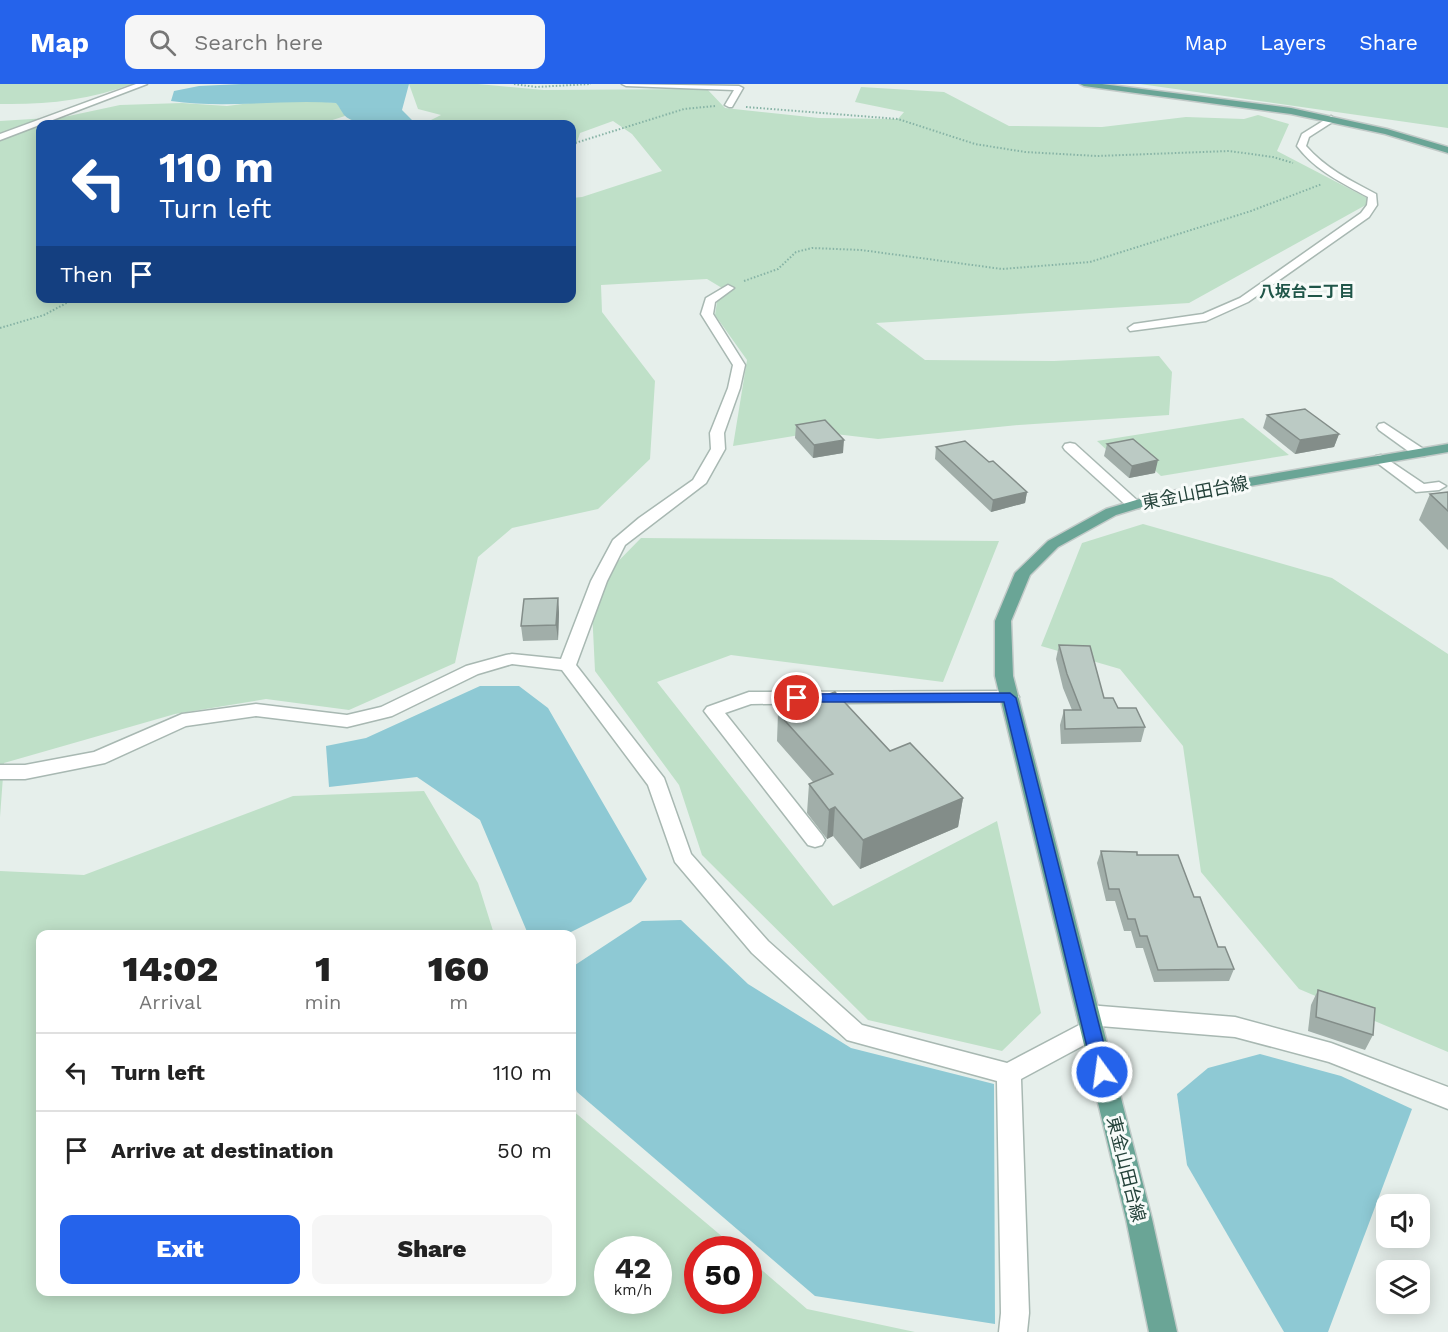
<!DOCTYPE html>
<html lang="en">
<head>
<meta charset="utf-8">
<style>
  :root { --surface:#fff; --page:#f6f6f6; --text:#222; --muted:#767676; --line:#e0e0e0; --accent:#2563eb }
  body { margin:0; font-family:"Work Sans","Noto Sans JP",sans-serif; background:var(--page); color:var(--text); height:100vh; display:flex; flex-direction:column; font-size:22px; white-space:nowrap }
  * { box-sizing:border-box; margin:0 }
  p { font-size:20px; color:var(--muted) }
  .icon { flex:none; width:33px; height:33px; fill:none; stroke:currentColor; stroke-width:2; stroke-linecap:round; stroke-linejoin:round }
  .map { position:relative; flex:1; overflow:hidden }
  .details { position:absolute; left:36px; top:846px; width:540px; height:366px; display:flex; flex-direction:column; background:var(--surface); border-radius:12px; box-shadow:0 3px 15px #0003 }
  .details>* { flex:none }
  .hud { position:absolute; left:36px; top:36px; width:540px; height:183px; border-radius:12px; box-shadow:0 3px 15px #0003; background:#1a4fa0; color:#fff; overflow:hidden }
  .buttons { position:absolute; left:1376px; top:1110px; display:grid; gap:12px }
  .buttons a { display:grid; place-items:center; width:54px; height:54px; border-radius:12px; background:var(--surface); box-shadow:0 3px 15px #0003; font-size:30px }
  .speed { position:absolute; left:594px; top:1152px; display:flex; gap:12px; font-size:30px; font-weight:700; text-align:center }
  .speed>* { display:grid; place-content:center; width:78px; height:78px; border-radius:50%; background:var(--surface); box-shadow:0 3px 15px #0003; line-height:1 }
  .speed small { font-size:15px; font-weight:400 }
  .speed .limit { border:9px solid #d22; background:#fff; color:#111 }
  .pin { position:absolute; display:grid; place-items:center; width:51px; height:51px; color:#fff; margin:-26px; border:3px solid #fff; border-radius:50%; box-shadow:0 2px 6px #0007 }
  .me { position:absolute; width:66px; margin:-33px; rotate:346deg; stroke-linejoin:round; filter:drop-shadow(0 0 4px #0008) }
  .turn { display:flex; align-items:center; gap:21px; height:126px; padding:0 24px; font-size:27px }
  .turn .icon { width:78px; height:78px; stroke-width:2.5 }
  .turn b { display:block; font-size:42px; line-height:51px }
  .then { display:flex; align-items:center; height:57px; padding:0 24px; background:#0003; gap:12px; font-size:22px }
  .eta { display:flex; justify-content:space-evenly; align-items:center; height:102px; text-align:center }
  .eta b { font-size:36px; font-weight:800; line-height:42px }
  .cta { display:flex; gap:12px; margin-top:auto; padding:12px 24px }
  .cta a { flex:1; height:69px; border-radius:12px; background:var(--accent); color:#fff; font-size:24px; font-weight:800; line-height:69px; text-align:center }
  .cta a+a { background:var(--page); color:var(--text) }
  ul { padding:0; list-style:none }
  li { display:flex; align-items:center; gap:18px; height:78px; padding:0 24px; border-top:2px solid var(--line) }
  li div { flex:1 }
  li b { display:block; font-size:22px }
  li em { font-style:normal }
  header { display:flex; align-items:center; gap:36px; box-sizing:border-box; height:84px; padding:0 30px; background:var(--accent); color:#fff }
  header strong { font-size:28px }
  nav { display:flex; gap:33px; margin-inline-start:auto; font-size:21px }
  .search { width:420px; height:54px; background:var(--page); display:flex; align-items:center; gap:15px; box-sizing:border-box; padding:0 21px; border-radius:12px; color:var(--muted); font-size:22px }
  .map>svg:first-child { display:block }
  .green { fill:#bfe0c8; fill-rule:evenodd }
  .water { fill:#8ec9d4 }
  .lines { fill:none; stroke-linecap:round; stroke-linejoin:round }
  .minor-casing { stroke:#a8b8b2; stroke-width:3 }
  .major-casing { stroke:#c2cac8; stroke-width:3 }
  .path { stroke:#86b3a5; stroke-width:2; stroke-dasharray:1.5 2; stroke-linecap:butt }
  .minor { fill:#fff; fill-rule:evenodd }
  .major { fill:#6aa596; fill-rule:evenodd }
  .wall { fill:#a1aea9 }
  .shaded-wall { fill:#838d89 }
  .building { fill:#bbcac4; stroke:#838d89; stroke-width:1.5 }
  .route { fill:#2563eb; stroke:#184099; stroke-width:1.5 }
  .labels { text-anchor:middle; stroke-width:6; stroke-linejoin:round; paint-order:stroke }
  .far-neighbourhood-label { font-size:16px; font-weight:bold; fill:#1f5548; stroke:#f7fbf9 }
  .street-label { font-size:18px; fill:#24423a; stroke:#f7fbf9 }
</style>
</head>
<body>
<header>
<strong>Map</strong>
<div class="search"><svg class="icon" aria-label="search" viewBox="0 0 24 24"><circle cx="10" cy="10" r="6"/><path d="M15 15l6 6"/></svg>Search here</div>
<nav><a>Map</a><a>Layers</a><a>Share</a></nav>
</header>
<div class="map">
<svg width="1448" height="1248" viewBox="0 0 1448 1248">
  <rect width="100%" height="100%" fill="#e6efeb"/>
  <g class="green">
    <path d="M0,0H132C91,16 44,21 0,20Z"/>
    <polygon points="409,0 478,0 544,6 707,5 725,24 819,34 898,35 904,28 855,18 861,3 944,8 1009,42 1102,43 1186,33 1244,35 1258,31 1289,40 1277,67 1373,117 1189,219 876,239 925,276 1054,277 1159,272 1172,288 1169,331 1019,341 878,355 818,348 733,362 747,276 715,231 717,218 727,207 707,195 601,201 602,228 655,297 650,375 598,425 512,444 478,473 455,579 349,626 266,615 175,630 4,679 0,733 0,37 64,33 120,21 182,19 227,22 266,17 305,16 337,19 345,32 320,40 40,40 40,214 572,214 572,114 582,113 662,87 632,50 613,37 580,49 575,64 572,65 572,40 423,40 441,31 418,25"/>
    <polygon points="1140,0 1448,0 1448,44"/>
    <polygon points="1243,334 1289,371 1161,392 1132,365 1110,369 1097,357"/>
    <polygon points="1143,440 1332,494 1448,570 1448,968 1299,905 1201,788 1183,662 1120,585 1041,562 1082,459"/>
    <polygon points="641,454 999,457 943,598 731,571 657,598 833,822 997,737 1041,929 1002,967 868,936 702,771 679,701 595,587 591,505"/>
    <path d="M424,707L478,799L494,850H40V1208H572V1026L737,1165L698,1166V1216H748L749,1175L807,1225L915,1248H0V787L84,791L293,712ZM608,1166H658V1216H608Z"/>
  </g>
  <g class="water">
    <path d="M241,0H409L402,26L413,37C397,41 356,44 344,31C341,27 339,22 336,19C281,15 226,25 171,17L174,7L199,2Z"/>
    <polygon points="480,602 519,602 548,624 647,795 631,818 567,850 528,850 480,736 417,693 329,703 326,662 366,654"/>
    <polygon points="681,836 748,900 851,964 994,1000 995,1240 815,1212 577,1008 572,996 572,883 642,837"/>
    <polygon points="1260,970 1341,992 1412,1025 1328,1248 1284,1248 1187,1081 1177,1010 1208,984"/>
  </g>
  <g class="lines">
    <defs>
      <g id="minor">
        <polygon points="136,0 147,0 0,56 0,50"/>
        <polygon points="622,0 739,2 743,4 732,23 729,23 725,21 734,6 626,2"/>
        <path d="M1331,32L1335,35L1334,37L1309,53L1306,62C1325,84 1351,97 1376,110L1377,121L1369,133L1248,218L1206,237L1130,247L1128,244L1134,240L1203,230L1240,214L1361,129L1367,121L1368,113C1342,99 1315,86 1297,62L1302,50Z"/>
        <polygon points="728,201 734,204 715,218 713,230 745,281 740,304 724,349 725,365 706,399 625,461 607,497 576,581 664,694 691,770 768,857 862,941 1007,979 1083,939 1080,938 1077,931 1080,924 1088,921 1235,933 1331,959 1448,1003 1448,1025 1329,978 1235,953 1100,942 1103,946 1099,953 1021,995 1029,1229 1027,1248 999,1248 1001,1229 997,997 847,956 752,869 675,778 648,701 562,586 512,580 478,590 392,632 347,643 256,632 186,642 105,679 25,695 0,695 0,681 25,681 94,668 182,630 256,620 347,631 381,623 466,582 506,571 512,570 561,575 591,497 613,456 639,434 693,396 711,365 710,349 728,304 733,281 701,230 706,214"/>
        <polygon points="1384,339 1425,366 1427,369 1425,372 1415,372 1379,346 1377,343 1379,340"/>
        <polygon points="1070,359 1075,360 1139,418 1141,421 1139,424 1129,424 1065,366 1063,363 1065,360"/>
        <polygon points="1381,371 1424,400 1439,398 1446,402 1439,406 1416,408 1376,378 1374,375 1376,372"/>
        <polygon points="1010,607 1016,609 1019,613 1016,617 751,620 725,629 822,751 825,756 822,761 815,763 808,761 704,627 707,623 749,608"/>
      </g>
      <g id="major">
        <polygon points="1080,0 1102,0 1291,24 1387,45 1448,63 1448,69 1385,50 1291,30 1084,2"/>
        <polygon points="1448,360 1448,368 1162,417 1116,431 1058,463 1030,491 1011,537 1013,592 1152,1135 1177,1248 1149,1248 1126,1135 995,592 995,537 1015,489 1048,457 1106,425 1160,409"/>
      </g>
    </defs>
    <use href="#minor" class="minor-casing"/>
    <use href="#major" class="major-casing"/>
    <g class="path">
      <polyline points="514,0 536,3 591,0"/>
      <polyline points="746,23 898,35 975,60 1025,68 1097,72 1229,67 1273,73 1293,79"/>
      <polyline points="572,60 684,25 715,22"/>
      <polyline points="744,197 778,185 796,168 812,164 861,166 1002,185 1090,178 1251,127 1322,100"/>
      <polyline points="0,244 44,231 76,214"/>
    </g>
    <use href="#minor" class="minor"/>
    <use href="#major" class="major"/>
  </g>
  <g class="wall">
    <polygon points="1267,331 1339,350 1334,363 1295,370 1263,344"/>
    <polygon points="796,341 843,369 813,374 795,354"/>
    <polygon points="1107,360 1155,389 1129,394 1104,372"/>
    <polygon points="936,363 989,378 1027,408 1025,419 991,428 935,375"/>
    <polygon points="1448,408 1448,466 1419,436 1430,410"/>
    <polygon points="558,514 559,529 558,556 523,557 521,542"/>
    <polygon points="1059,561 1104,614 1145,643 1141,658 1061,660 1060,641 1064,626 1072,626 1063,604 1056,575"/>
    <polygon points="778,629 890,667 963,714 958,743 860,785 833,752 827,755 807,729 809,700 813,698 777,657"/>
    <polygon points="1101,767 1137,771 1194,813 1218,863 1234,885 1229,897 1154,898 1143,864 1136,864 1131,847 1124,847 1115,817 1106,817 1097,779"/>
    <polygon points="1318,906 1373,951 1365,966 1308,947 1311,921"/>
  </g>
  <g class="shaded-wall">
    <polygon points="1339,350 1334,363 1295,370 1300,356"/>
    <polygon points="844,356 843,369 813,374 814,361"/>
    <polygon points="1158,376 1155,389 1129,394 1132,382"/>
    <polygon points="1027,408 1025,419 991,428 993,416"/>
    <polygon points="558,514 559,529 558,556 556,541"/>
    <polygon points="963,714 958,743 860,785 863,756"/>
    <polygon points="835,723 833,752 827,755 829,726"/>
  </g>
  <g class="building">
    <polygon points="1305,325 1339,350 1300,356 1267,331"/>
    <polygon points="825,336 844,356 814,361 796,341"/>
    <polygon points="1133,355 1158,376 1132,382 1107,360"/>
    <polygon points="965,357 989,378 993,377 1027,408 993,416 936,363"/>
    <polygon points="1448,408 1448,427 1430,410"/>
    <polygon points="558,514 556,541 521,542 524,515"/>
    <polygon points="1059,561 1090,562 1104,614 1113,614 1118,624 1136,624 1145,643 1065,645 1064,626 1081,626 1067,590"/>
    <polygon points="835,608 890,667 910,659 963,714 863,756 835,723 829,726 809,700 833,690 778,629"/>
    <polygon points="1101,767 1137,768 1137,771 1178,771 1194,813 1200,813 1218,863 1225,863 1234,885 1158,886 1147,852 1140,852 1135,835 1128,835 1119,805 1109,805"/>
    <polygon points="1318,906 1375,924 1373,951 1316,933"/>
  </g>
  <polygon class="route" points="1010,609 1016,614 1111,988 1108,993 1102,996 1095,993 1093,988 1004,618 797,618 790,614 797,610"/>
  <g class="labels">
    <g class="far-neighbourhood-label">
      <text x="1307" y="213">八坂台二丁目</text>
    </g>
    <g class="street-label">
      <text transform="translate(1195 409) rotate(-11)" y="6">東金山田台線</text>
      <text transform="translate(1126 1085) rotate(76)" y="6">東金山田台線</text>
    </g>
  </g>
</svg>
<div class="buttons">
<a><svg class="icon" aria-label="sound" viewBox="0 0 24 24"><path d="M4 9h4l5-4v14l-5-4H4zM17 9q2 3 0 6"/></svg></a>
<a><svg class="icon" aria-label="layers" viewBox="0 0 24 24"><path d="M12 4l9 5-9 5-9-5zM3 14l9 5 9-5"/></svg></a>
</div>
<div class="speed"><div>42<small>km/h</small></div><div class="limit">50</div></div>
<div class="pin" style="left:797px;top:614px;background:#d93025"><svg class="icon" aria-label="arrive" viewBox="0 0 24 24"><path d="M6 21V4h12l-3 4 3 4H6"/></svg></div>
<svg class="me" style="left:1102px;top:988px" viewBox="-20 -20 40 40"><circle r="17" fill="#2563eb" stroke="#fff" stroke-width="3"/><path d="M0-11L8 9 0 5-8 9z" fill="#fff"/></svg>
<div class="hud">
<div class="turn"><svg class="icon" aria-label="left" viewBox="0 0 24 24"><path d="M17 20v-9H6M10 6l-5 5 5 5"/></svg><div><b>110 m</b>Turn left</div></div>
<div class="then">Then<svg class="icon" aria-label="arrive" viewBox="0 0 24 24"><path d="M6 21V4h12l-3 4 3 4H6"/></svg></div>
</div>
<section class="details">
<div class="eta">
<div><b>14:02</b><p>Arrival</p></div>
<div><b>1</b><p>min</p></div>
<div><b>160</b><p>m</p></div>
</div>
<ul>
<li><svg class="icon" aria-label="left" viewBox="0 0 24 24"><path d="M17 20v-9H6M10 6l-5 5 5 5"/></svg><div><b>Turn left</b></div><em>110 m</em></li>
<li><svg class="icon" aria-label="arrive" viewBox="0 0 24 24"><path d="M6 21V4h12l-3 4 3 4H6"/></svg><div><b>Arrive at destination</b></div><em>50 m</em></li>
</ul>
<div class="cta"><a>Exit</a><a>Share</a></div>
</section>
</div>
</body>
</html>
